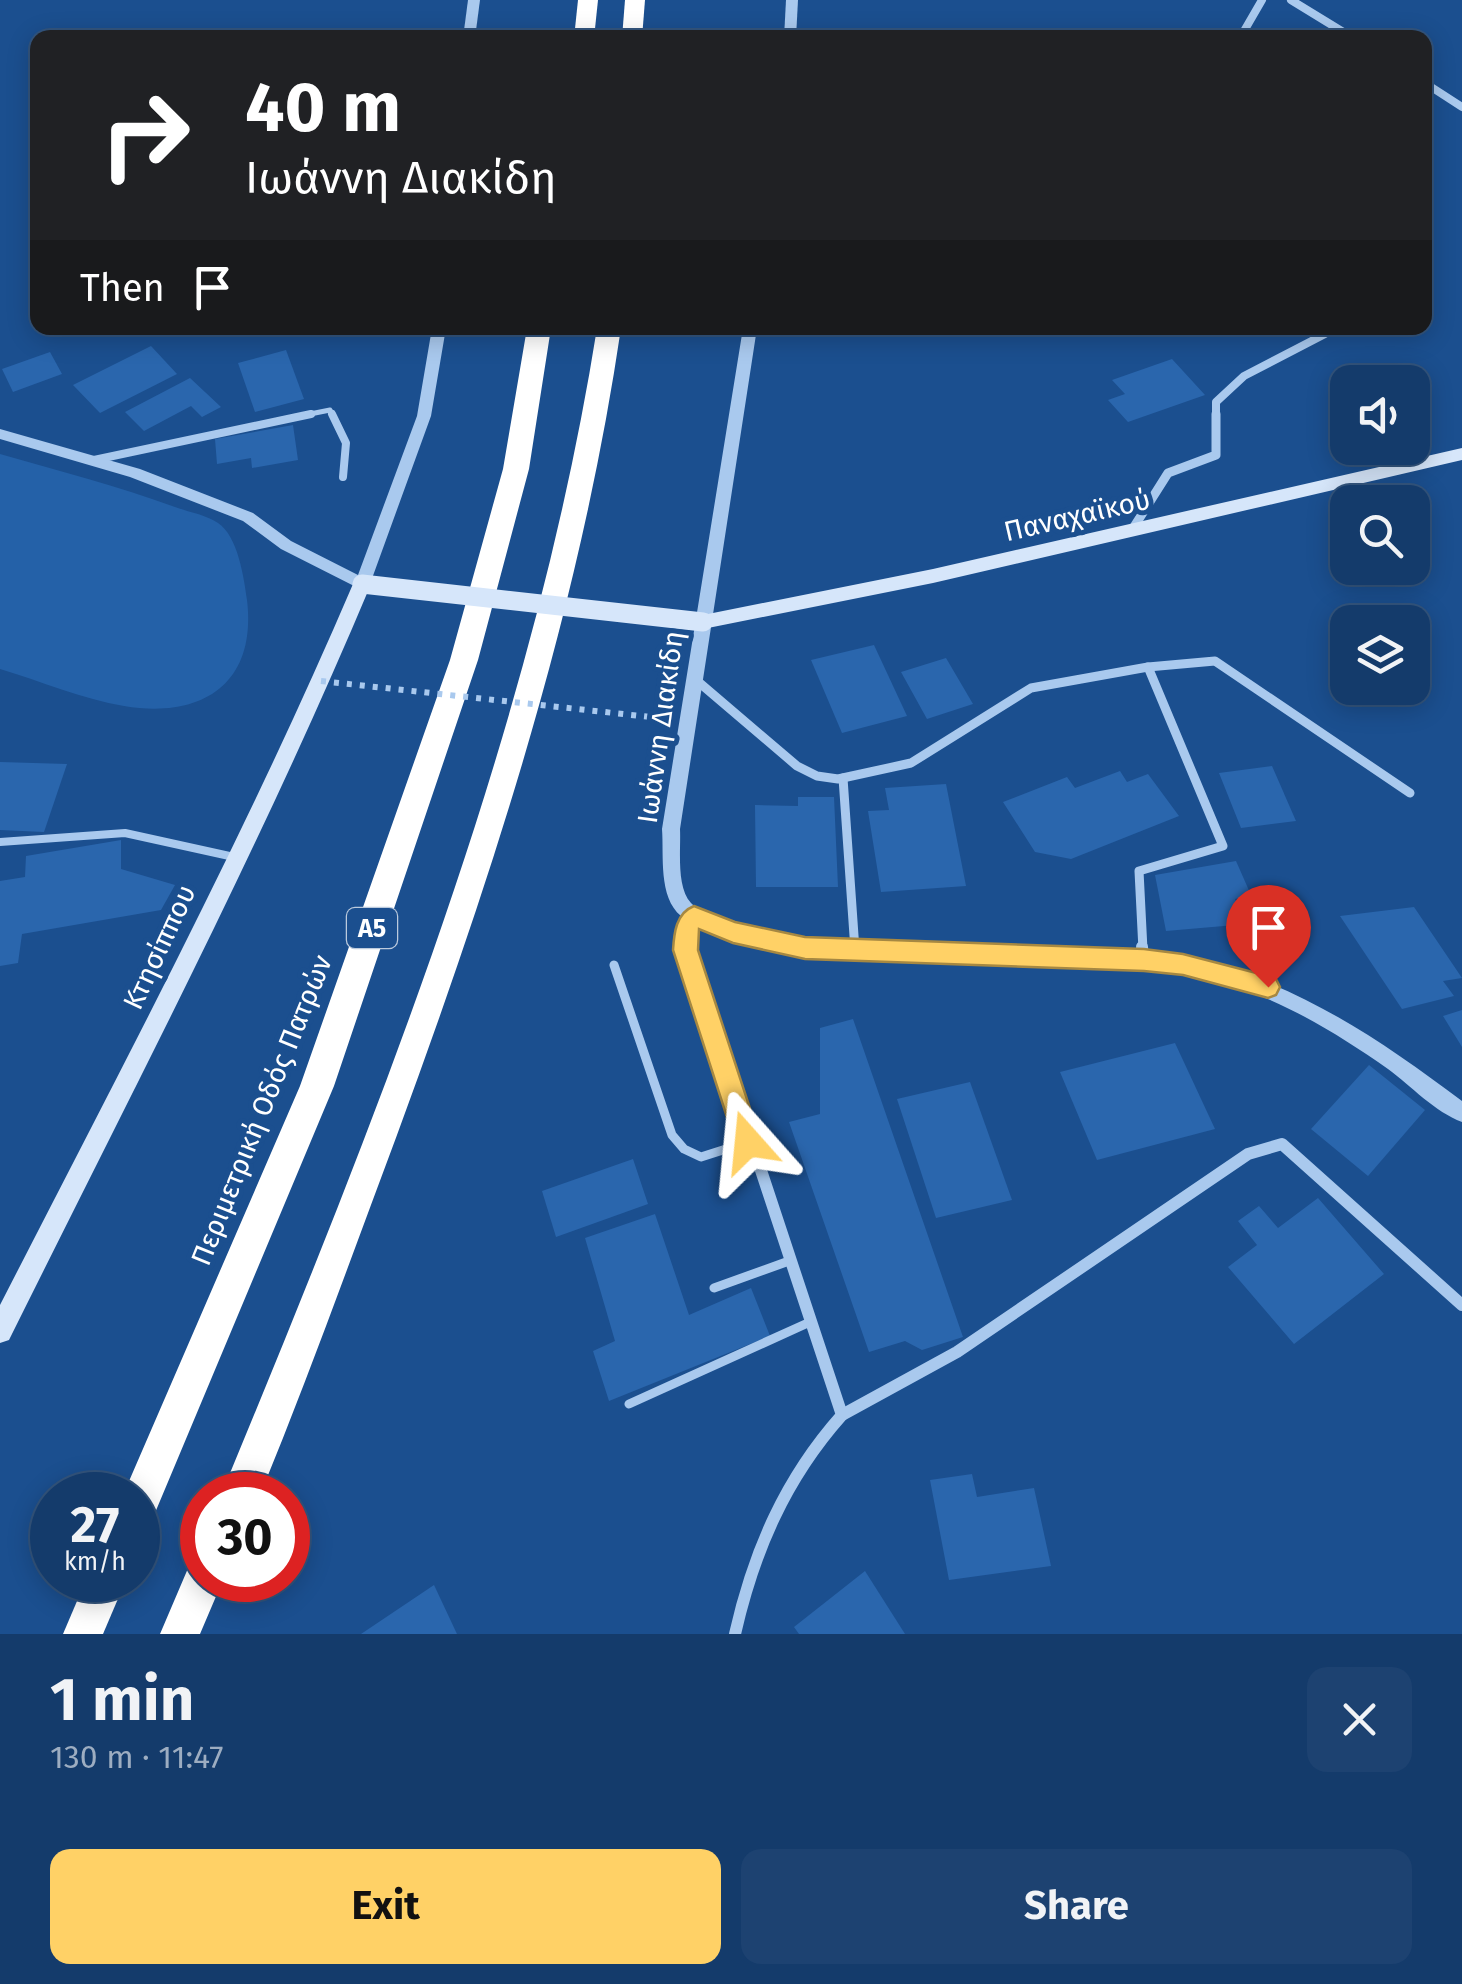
<!DOCTYPE html>
<html lang="en">
<head>
<meta charset="utf-8">
<style>
  :root { --surface:#143b6b; --page:#1d4271; --text:#f1f3f6; --muted:#9dadc1; --line:#33557e; --accent:#ffd166 }
  body { margin:0; font-family:"Fira Sans",sans-serif; background:var(--page); color:var(--text); height:100vh; display:flex; flex-direction:column; font-size:38px; white-space:nowrap }
  * { box-sizing:border-box; margin:0 }
  p { font-size:32px; color:var(--muted) }
  .icon { flex:none; width:55px; height:55px; fill:none; stroke:currentColor; stroke-width:2; stroke-linecap:round; stroke-linejoin:round }
  .map { position:relative; height:1634px; overflow:hidden }
  .side { display:flex; flex-direction:column; background:var(--surface); flex:1 }
  .side>* { flex:none }
  .guide { position:absolute; left:30px; top:30px; width:1402px; height:305px; border-radius:20px; box-shadow:0 5px 25px #0003,0 0 0 2px var(--line); background:#202124; color:#fff; overflow:hidden }
  .controls { position:absolute; left:1330px; top:365px; display:grid; gap:20px }
  .controls a { display:grid; place-items:center; width:100px; height:100px; border-radius:20px; background:var(--surface); box-shadow:0 5px 25px #0003,0 0 0 2px var(--line); font-size:50px }
  .speed { position:absolute; left:30px; top:1472px; display:flex; gap:20px; font-size:50px; font-weight:700; text-align:center }
  .speed>* { display:grid; place-content:center; width:130px; height:130px; border-radius:50%; background:var(--surface); box-shadow:0 5px 25px #0003,0 0 0 2px var(--line); line-height:1 }
  .speed small { font-size:25px; font-weight:400 }
  .speed .limit { border:15px solid #d22; background:#fff; color:#111 }
  .pin { position:absolute; display:grid; place-items:center; width:85px; height:85px; color:#fff; margin:-102px -42px; border-radius:50% 50% 50% 0; rotate:-45deg; box-shadow:0 0 10px #0007 }
  .pin .icon { rotate:45deg }
  .me { position:absolute; width:110px; margin:-55px; rotate:342deg; stroke-linejoin:round; filter:drop-shadow(0 0 8px #0008) }
  .turn { display:flex; align-items:center; gap:35px; height:210px; padding:0 50px; font-size:45px }
  .turn .icon { width:130px; height:130px; stroke-width:2.5 }
  .turn b { display:block; font-size:70px; line-height:85px }
  .then { display:flex; align-items:center; height:95px; padding:0 50px; background:#0003; gap:20px; font-size:38px }
  .round { display:grid; place-items:center; flex:none; width:105px; height:105px; border-radius:20px; background:var(--page) }
  .head { display:flex; align-items:center; justify-content:space-between; height:170px; padding:0 50px }
  h1 { font-size:60px; font-weight:700; line-height:75px }
  .primary-button { display:flex; gap:20px; margin-top:auto; padding:20px 50px }
  .primary-button a { flex:1; height:115px; border-radius:20px; background:var(--accent); color:#111; font-size:40px; font-weight:700; line-height:115px; text-align:center }
  .primary-button a+a { background:var(--page); color:var(--text) }
  .map>svg:first-child { display:block }
  .green { fill:#2461a8 }
  .building { fill:#2a66ad }
  .lines { fill:none; stroke-linecap:round; stroke-linejoin:round }
  .service-far2 { stroke:#a9c9ee; stroke-width:5 }
  .service-far1 { stroke:#a9c9ee; stroke-width:8 }
  .service { stroke:#a9c9ee; stroke-width:9 }
  .minor-far2 { stroke:#a9c9ee; stroke-width:8 }
  .minor-far1 { stroke:#a9c9ee; stroke-width:9 }
  .minor { stroke:#a9c9ee; stroke-width:12 }
  .tertiary { fill:#a9c9ee; fill-rule:evenodd }
  .secondary { fill:#d6e6fa; fill-rule:evenodd }
  .motorway { fill:#fff; fill-rule:evenodd }
  .path-bridge { stroke:#a9c9ee; stroke-width:6; stroke-dasharray:5 8; stroke-linecap:butt }
  .secondary-bridge { stroke:#d6e6fa; stroke-width:19 }
  .route { fill:#ffd166; stroke:#a68842; stroke-width:2.5 }
  .labels { text-anchor:middle; stroke-width:10; stroke-linejoin:round; paint-order:stroke }
  .shield { fill:#1b4f8f; stroke:#bbcadd; stroke-width:2.5 }
  .shield-label { font-size:25px; font-weight:bold; fill:#fff }
  .street-label { font-size:28px; fill:#fff; stroke:#1b4f8f }
</style>
</head>
<body>
<div class="map">
<svg width="1462" height="1634" viewBox="0 0 1462 1634">
  <rect width="100%" height="100%" fill="#1b4f8f"/>
  <path class="green" d="M0,454C59,471 118,486 175,507C188,512 207,515 218,523C238,536 244,578 247,600C257,684 202,719 124,706C83,699 40,681 0,669Z"/>
  <g class="building">
    <polygon points="151,346 177,374 100,413 73,385"/>
    <polygon points="286,350 304,399 255,412 238,363"/>
    <polygon points="50,352 62,374 13,392 2,369"/>
    <polygon points="1172,359 1205,395 1128,422 1108,400 1125,394 1112,380"/>
    <polygon points="190,378 221,407 202,417 191,406 144,431 125,412"/>
    <polygon points="293,425 298,460 252,468 251,458 217,464 215,439"/>
    <polygon points="874,645 907,716 842,733 811,660"/>
    <polygon points="946,658 973,704 927,719 901,672"/>
    <polygon points="0,762 67,764 44,832 0,830"/>
    <polygon points="1272,766 1296,821 1241,828 1219,773"/>
    <polygon points="1120,771 1127,782 1148,774 1179,816 1071,859 1035,852 1003,802 1067,777 1075,788"/>
    <polygon points="946,784 966,886 881,892 868,811 889,810 885,788"/>
    <polygon points="798,797 834,797 838,887 756,887 755,805 798,806"/>
    <polygon points="121,840 121,869 175,885 161,910 22,934 18,963 0,966 0,881 25,877 26,856"/>
    <polygon points="1236,861 1251,895 1235,899 1247,924 1166,931 1155,875"/>
    <polygon points="1414,907 1462,978 1443,981 1454,996 1402,1009 1340,916"/>
    <polygon points="1462,1010 1462,1047 1443,1016"/>
    <polygon points="853,1019 963,1337 922,1350 905,1341 869,1352 789,1122 820,1114 820,1028"/>
    <polygon points="1175,1043 1215,1129 1097,1160 1060,1072"/>
    <polygon points="1369,1065 1425,1110 1368,1176 1311,1129"/>
    <polygon points="970,1082 1012,1200 936,1218 897,1099"/>
    <polygon points="633,1159 648,1204 556,1237 542,1191"/>
    <polygon points="1318,1198 1384,1274 1294,1344 1228,1267 1257,1245 1238,1221 1259,1206 1278,1228"/>
    <polygon points="655,1214 689,1315 751,1288 770,1336 609,1401 593,1351 615,1341 585,1238"/>
    <polygon points="972,1474 977,1497 1034,1488 1051,1566 949,1580 930,1480"/>
    <polygon points="865,1571 905,1634 799,1634 794,1627"/>
    <polygon points="434,1585 457,1634 361,1634"/>
  </g>
  <g class="lines">
    <polyline class="service-far2" points="300,416 330,410 333,416"/>
    <g class="service-far1">
      <polyline points="332,414 346,443 343,477"/>
      <polyline points="94,460 311,414"/>
      <polyline points="0,842 125,833 234,857"/>
    </g>
    <g class="service">
      <polyline points="614,965 672,1135 684,1149 701,1157 748,1142"/>
      <polyline points="714,1288 789,1261"/>
      <polyline points="629,1404 810,1322"/>
    </g>
    <g class="minor-far2">
      <polyline points="1291,0 1353,38"/>
      <polyline points="1240,38 1262,0"/>
      <polyline points="1425,83 1462,107"/>
      <polyline points="1216,416 1216,402 1244,376 1325,334"/>
    </g>
    <g class="minor-far1">
      <polyline points="1132,530 1168,473 1216,455 1216,414"/>
      <polyline points="695,679 797,766 817,776 838,779 911,763 1031,688 1148,667 1215,661 1410,793"/>
      <polyline points="843,778 855,950"/>
      <polyline points="687,950 685,937 694,916"/>
      <polyline points="1143,950 1139,871 1223,846 1148,667"/>
    </g>
    <g class="minor">
      <path d="M687,947L842,1415C785,1479 754,1551 735,1634"/>
      <polyline points="1142,947 1143,960"/>
      <polyline points="842,1415 957,1352 1248,1154 1282,1144 1462,1305"/>
    </g>
    <g class="tertiary">
      <polygon points="468,0 480,0 475,38 463,38"/>
      <polygon points="786,0 798,0 796,38 784,38"/>
      <polygon points="432,328 446,328 431,416 370,584 362,590 281,549 243,521 130,477 0,439 0,429 140,469 253,513 291,541 358,575 417,416"/>
      <path d="M743,328H757L680,829C681,850 676,887 691,903C758,973 1084,934 1190,958C1294,981 1378,1038 1462,1101V1122C1435,1112 1411,1086 1388,1069C1338,1034 1286,1002 1227,984C1166,965 1101,966 1038,965C962,964 886,964 810,956C767,951 715,945 681,916C658,897 664,855 662,829Z"/>
    </g>
    <g class="secondary">
      <polygon points="1462,448 1462,460 933,583 703,629 694,622 703,615 933,569"/>
      <path d="M362,577L371,584C263,842 133,1090 9,1340L0,1343V1305C122,1067 248,830 353,584Z"/>
    </g>
    <g class="motorway">
      <polygon points="578,0 598,0 594,38 574,38"/>
      <polygon points="625,0 645,0 642,38 622,38"/>
      <polygon points="527,328 551,328 529,469 478,660 334,1086 152,1520 138,1526 138,1495 123,1495 300,1086 450,660 503,469"/>
      <path d="M597,328H621C580,607 494,871 397,1135C352,1255 309,1376 260,1495H221C376,1120 533,731 597,328Z"/>
      <polygon points="202,1560 202,1580 223,1580 200,1634 160,1634 189,1566"/>
      <polygon points="86,1580 126,1580 103,1634 63,1634"/>
    </g>
    <polyline class="path-bridge" points="321,681 687,721"/>
    <polyline class="secondary-bridge" points="362,584 703,622"/>
  </g>
  <path class="route" d="M694,906L735,922L805,937L1144,949L1183,954L1268,976L1276,979L1280,987L1276,995L1268,998L1183,975L1144,971L805,959L733,943L699,929L698,950L761,1142L757,1151L748,1154L739,1151L735,1142L673,950C674,933 676,913 694,906Z"/>
  <g class="labels">
    <rect class="shield" x="347" y="908" width="50" height="40" rx="8"/>
    <g class="shield-label">
      <text x="372" y="937">Α5</text>
    </g>
    <g class="street-label">
      <text transform="translate(1077 515) rotate(-13)" y="10">Παναχαϊκού</text>
      <text transform="translate(660 727) rotate(-82)" y="10">Ιωάννη Διακίδη</text>
      <text transform="translate(159 947) rotate(-65)" y="10">Κτησίππου</text>
      <text transform="translate(261 1110) rotate(-68)" y="10">Περιμετρική Οδός Πατρών</text>
    </g>
  </g>
</svg>
<div class="controls">
<a><svg class="icon" aria-label="sound" viewBox="0 0 24 24"><path d="M4 9h4l5-4v14l-5-4H4zM17 9q2 3 0 6"/></svg></a>
<a><svg class="icon" aria-label="search" viewBox="0 0 24 24"><circle cx="10" cy="10" r="6"/><path d="M15 15l6 6"/></svg></a>
<a><svg class="icon" aria-label="layers" viewBox="0 0 24 24"><path d="M12 4l9 5-9 5-9-5zM3 14l9 5 9-5"/></svg></a>
</div>
<div class="speed"><div>27<small>km/h</small></div><div class="limit">30</div></div>
<div class="pin" style="left:1268px;top:987px;background:#d93025"><svg class="icon" aria-label="arrive" viewBox="0 0 24 24"><path d="M6 21V4h12l-3 4 3 4H6"/></svg></div>
<svg class="me" style="left:748px;top:1142px" viewBox="-20 -20 40 40"><path d="M0-17L14 15 0 8-14 15z" fill="#ffd166" stroke="#fff" stroke-width="4"/></svg>
<div class="guide">
<div class="turn"><svg class="icon" aria-label="right" viewBox="0 0 24 24"><path d="M7 20v-9h11M14 6l5 5-5 5"/></svg><div><b>40 m</b>Ιωάννη Διακίδη</div></div>
<div class="then">Then<svg class="icon" aria-label="arrive" viewBox="0 0 24 24"><path d="M6 21V4h12l-3 4 3 4H6"/></svg></div>
</div>
</div>
<section class="side">
<div class="head"><div><h1>1 min</h1><p>130 m · 11:47</p></div><a class="round"><svg class="icon" aria-label="close" viewBox="0 0 24 24"><path d="M6 6l12 12M18 6L6 18"/></svg></a></div>
<div class="primary-button"><a>Exit</a><a>Share</a></div>
</section>
</body>
</html>
